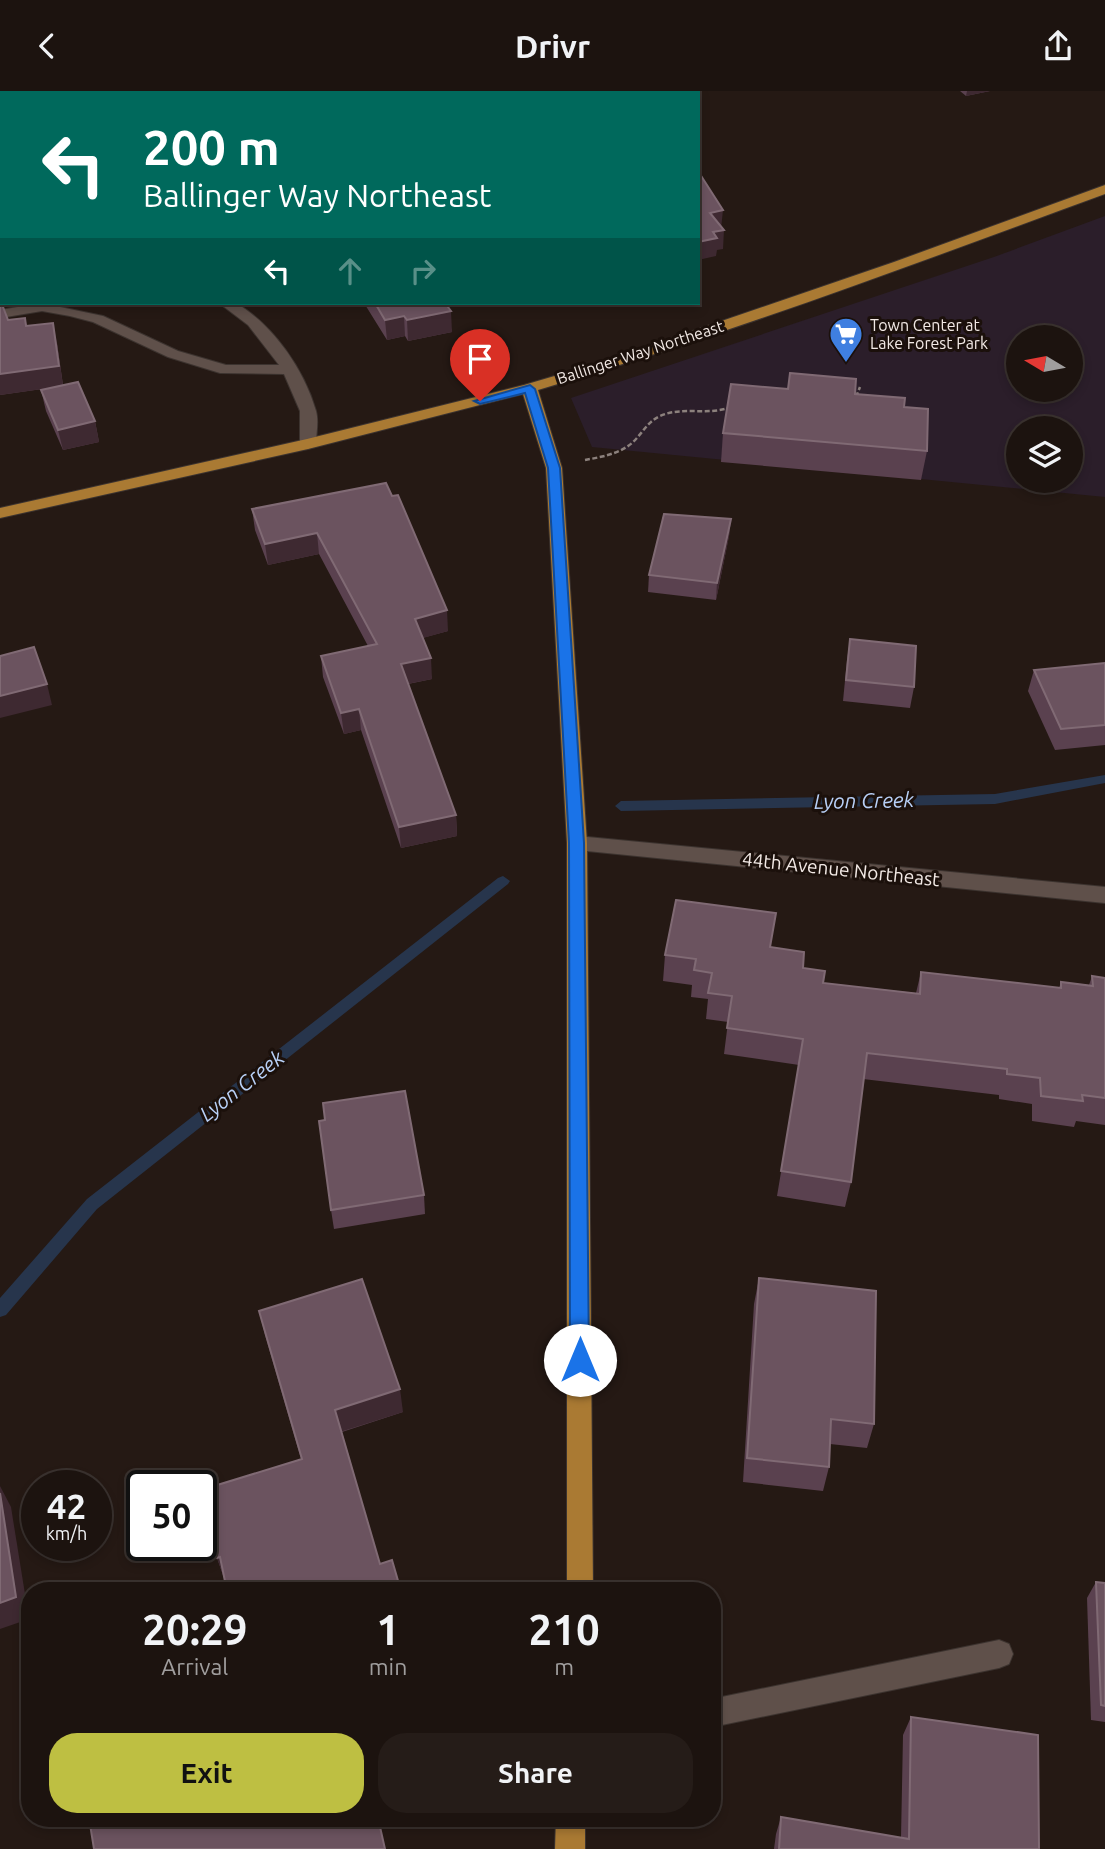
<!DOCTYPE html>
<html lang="en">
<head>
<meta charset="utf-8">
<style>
  :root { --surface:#1c130f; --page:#251c18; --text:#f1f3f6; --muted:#a09e9e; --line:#3a322f; --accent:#bebf42 }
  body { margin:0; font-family:Ubuntu,sans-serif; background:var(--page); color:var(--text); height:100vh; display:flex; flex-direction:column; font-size:26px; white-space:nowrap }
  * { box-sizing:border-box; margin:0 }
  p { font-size:23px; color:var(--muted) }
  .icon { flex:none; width:38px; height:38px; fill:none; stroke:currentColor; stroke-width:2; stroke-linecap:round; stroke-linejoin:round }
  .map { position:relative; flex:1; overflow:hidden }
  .details { position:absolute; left:21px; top:1491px; width:700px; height:245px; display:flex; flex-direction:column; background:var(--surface); border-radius:28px; box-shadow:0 4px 10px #0003,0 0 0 2px var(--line) }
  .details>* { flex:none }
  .guide { position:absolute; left:0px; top:0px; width:700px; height:214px; box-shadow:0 4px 10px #0003,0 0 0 2px var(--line); background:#00695c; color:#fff; overflow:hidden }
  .needle { width:46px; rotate:280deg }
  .tools { position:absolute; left:1006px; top:234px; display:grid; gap:14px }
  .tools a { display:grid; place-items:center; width:77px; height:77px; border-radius:50%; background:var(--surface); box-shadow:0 4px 10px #0003,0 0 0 2px var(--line); font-size:35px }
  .speed { position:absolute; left:21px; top:1379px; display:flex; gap:14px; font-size:35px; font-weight:700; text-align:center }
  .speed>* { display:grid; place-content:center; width:91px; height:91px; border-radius:50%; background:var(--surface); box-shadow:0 4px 10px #0003,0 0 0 2px var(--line); line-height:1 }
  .speed small { font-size:18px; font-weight:400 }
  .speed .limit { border:4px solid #111; border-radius:10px; background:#fff; color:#111 }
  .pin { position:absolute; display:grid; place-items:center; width:60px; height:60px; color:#fff; margin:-72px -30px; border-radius:50% 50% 50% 0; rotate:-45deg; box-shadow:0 0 7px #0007 }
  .pin .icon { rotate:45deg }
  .me { position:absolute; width:77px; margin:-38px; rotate:0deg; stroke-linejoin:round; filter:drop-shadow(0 0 5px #0008) }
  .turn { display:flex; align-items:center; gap:24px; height:147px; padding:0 28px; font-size:32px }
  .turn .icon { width:91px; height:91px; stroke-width:2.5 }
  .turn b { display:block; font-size:49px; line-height:60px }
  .lanes { display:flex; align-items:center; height:66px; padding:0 28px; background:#0003; justify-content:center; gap:35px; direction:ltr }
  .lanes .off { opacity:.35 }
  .eta { display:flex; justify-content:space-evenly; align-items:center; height:119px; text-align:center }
  .eta b { font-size:42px; font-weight:700; line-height:49px }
  .button { display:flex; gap:14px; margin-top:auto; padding:14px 28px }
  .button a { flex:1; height:80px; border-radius:28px; background:var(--accent); color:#111; font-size:28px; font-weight:700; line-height:80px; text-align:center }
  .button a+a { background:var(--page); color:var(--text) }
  header { display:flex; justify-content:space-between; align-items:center; height:91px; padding:0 28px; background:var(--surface); font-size:32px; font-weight:700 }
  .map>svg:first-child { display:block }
  .commercial { fill:#2b1e2a; fill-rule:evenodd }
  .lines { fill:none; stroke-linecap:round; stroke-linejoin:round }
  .stream { fill:#27354c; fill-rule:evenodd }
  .minor-casing { stroke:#3c332f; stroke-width:2 }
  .major-casing { stroke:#3c332f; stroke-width:2 }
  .path { stroke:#8c817d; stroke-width:2.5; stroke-dasharray:5 2.5; stroke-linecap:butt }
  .minor { fill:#5f504a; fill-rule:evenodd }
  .major { fill:#aa7a33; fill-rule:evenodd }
  .wall { fill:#5a414f }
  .shaded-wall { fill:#3e2931 }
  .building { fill:#6b535f; stroke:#806a74; stroke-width:2 }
  .route { fill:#1a73e8; stroke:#114b97; stroke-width:2 }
  .labels { text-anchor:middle; stroke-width:6; stroke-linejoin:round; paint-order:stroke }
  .far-poi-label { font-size:16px; fill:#f2e9e5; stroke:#1b100b; text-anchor:start }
  .far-street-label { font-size:16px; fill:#f2e9e5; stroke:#1b100b }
  .street-label { font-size:19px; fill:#f2e9e5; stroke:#1b100b }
  .water-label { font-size:21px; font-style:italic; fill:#b8d0f7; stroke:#1b100b }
</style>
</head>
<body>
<header><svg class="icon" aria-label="back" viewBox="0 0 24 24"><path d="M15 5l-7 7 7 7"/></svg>Drivr<svg class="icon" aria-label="share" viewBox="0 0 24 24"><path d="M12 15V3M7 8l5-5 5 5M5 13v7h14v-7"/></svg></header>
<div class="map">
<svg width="1105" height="1758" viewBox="0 0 1105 1758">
  <rect width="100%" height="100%" fill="#251914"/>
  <path class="commercial" d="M1105,125V406L592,356L571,307L994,166ZM1018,247H1071V299H1018ZM1018,338H1071V390H1018Z"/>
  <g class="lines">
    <g class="stream">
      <polygon points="1105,684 1105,692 995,713 621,720 615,715 621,710 995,703"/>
      <polygon points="503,785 510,790 508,793 97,1118 6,1224 0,1226 0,1207 87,1108 498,787"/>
    </g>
    <defs>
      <g id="minor">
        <polygon points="28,0 40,0 27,2"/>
        <rect x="0" y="84" width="2" height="13"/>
        <path d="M41,212L103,225L178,260L226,274H279L248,234L219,212H236C273,234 304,278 316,320C319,331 316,342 316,353L308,358L300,353V320L284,283L220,282L168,266L93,231L70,225L42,220L0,227V219Z"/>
        <polygon points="577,745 1105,796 1105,812 577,759 570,757 567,752 570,747"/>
        <polygon points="999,1549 1009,1553 1013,1563 1009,1573 999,1577 712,1636 712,1608"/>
      </g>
      <g id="major">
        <path d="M1105,94V103C917,172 729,243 538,299L562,377L587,752L593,1500H567V752L546,377L523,303L308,358L0,427V417L307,348L524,294L602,271L894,171Z"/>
        <polygon points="556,1727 585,1727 585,1758 555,1758"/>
      </g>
    </defs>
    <use href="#minor" class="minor-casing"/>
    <use href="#major" class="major-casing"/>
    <g class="path">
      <polyline points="856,306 860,296"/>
      <path d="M585,369C601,366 619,363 632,352C642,343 647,331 660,325C682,315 708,325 731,316"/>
    </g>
    <use href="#minor" class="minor"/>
    <use href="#major" class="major"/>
  </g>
  <g class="wall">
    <polygon points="960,0 990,0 966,5"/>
    <polygon points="0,208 8,229 25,227 27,235 57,252 63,294 95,330 99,351 63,359 46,320 41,299 49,297 0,304"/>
    <polygon points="364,212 445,212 452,241 408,250 405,245 387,249"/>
    <polygon points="855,303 904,316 927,360 921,389 721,371 723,342"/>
    <polygon points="386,392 448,540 422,547 432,588 408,593 456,724 457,745 401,757 361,639 344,643 323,586 321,565 368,555 319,463 268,474 255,439 252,418"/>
    <polygon points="731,428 729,445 716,509 648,501 649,484"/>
    <polygon points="850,548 914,596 910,617 843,610 847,569"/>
    <polygon points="1105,572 1105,654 1055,659 1028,600 1034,579"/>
    <polygon points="771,856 803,877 823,892 916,902 921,881 1059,897 1061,891 1089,894 1092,885 1105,887 1105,1034 1076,1030 1074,1036 1032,1030 1032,1013 999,1008 999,1004 863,988 851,1091 845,1116 777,1105 799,974 724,963 728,931 706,928 708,908 691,906 692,894 663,890 665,864"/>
    <polygon points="424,1104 425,1123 334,1138 331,1119"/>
    <polygon points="759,1187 874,1333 867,1357 830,1353 829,1376 823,1400 743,1391 754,1213"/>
    <polygon points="259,1220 403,1321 342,1341 380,1473 401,1500 224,1487 217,1467 301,1368 265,1244"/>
    <polygon points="1096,1491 1105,1492 1105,1631 1091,1629 1087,1507"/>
    <polygon points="911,1626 1039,1758 774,1758 776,1743 781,1726 901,1747 903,1644"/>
  </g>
  <g class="shaded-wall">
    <polygon points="967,0 990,0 966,5"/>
    <polygon points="723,119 721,138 710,122"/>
    <polygon points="724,139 723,158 717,159 716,165 698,169 698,151 713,141"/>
    <polygon points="451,220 452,241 408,250 407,229"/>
    <polygon points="404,225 405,245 387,249 385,229"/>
    <polygon points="53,232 57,252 63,295 0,304 0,283"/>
    <polygon points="95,330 99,351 63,359 58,339"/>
    <polygon points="731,428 729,445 716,509 717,492"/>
    <polygon points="317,442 319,463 268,474 265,453"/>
    <polygon points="447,519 448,540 416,549 415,528"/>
    <polygon points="431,567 432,588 402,594 401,573"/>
    <polygon points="47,593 52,614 0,627 0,605"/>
    <polygon points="359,618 361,639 344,643 341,622"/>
    <polygon points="456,724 457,745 401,757 399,736"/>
    <polygon points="400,1298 403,1321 340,1341 335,1319"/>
    <polygon points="0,1395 11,1416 29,1528 0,1538"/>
    <polygon points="220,1466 227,1486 224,1487 217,1467"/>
  </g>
  <g class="building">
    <polygon points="698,80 723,119 710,122 724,139 713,141 717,147 698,151"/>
    <polygon points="0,208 8,229 25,227 26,235 53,232 59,275 0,283"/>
    <polygon points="375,212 445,212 451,220 407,229 404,225 385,229"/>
    <polygon points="790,282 856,288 855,303 905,307 904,316 928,318 927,360 723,342 731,293 788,298"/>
    <polygon points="78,291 95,330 58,339 41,299"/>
    <polygon points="386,392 392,405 398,404 447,519 415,528 431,567 401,573 456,724 399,736 359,618 341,622 321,565 377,553 317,442 265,453 252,418"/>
    <polygon points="664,423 731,428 717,492 649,484"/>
    <polygon points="850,548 916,555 914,596 846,589"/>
    <polygon points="34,556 47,593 0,605 0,565"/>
    <polygon points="1105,572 1105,634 1061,638 1034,579"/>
    <polygon points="676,809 776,822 770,856 804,861 803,877 825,880 823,892 920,903 921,881 1061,897 1061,891 1093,895 1092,885 1105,887 1105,1007 1082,1004 1083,1010 1041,1005 1040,987 1007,983 1007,978 867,962 851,1091 781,1080 803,948 727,937 732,905 708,902 712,882 694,879 696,868 665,864"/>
    <polygon points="405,1000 424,1104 331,1119 319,1030 325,1029 323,1012"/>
    <polygon points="759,1187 876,1200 874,1333 831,1328 829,1376 747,1367"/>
    <polygon points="362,1188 400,1298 335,1319 380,1473 392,1469 401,1500 227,1500 220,1466 217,1467 201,1399 302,1368 259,1220"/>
    <polygon points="0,1402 16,1506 0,1512"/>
    <polygon points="1096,1491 1105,1492 1105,1615 1101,1614"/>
    <polygon points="911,1626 1038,1644 1039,1758 779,1758 781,1726 909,1748"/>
    <polygon points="89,1727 378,1727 385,1758 94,1758"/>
  </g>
  <polygon class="route" points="530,294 535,298 560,377 584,752 589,1269 586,1275 580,1278 573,1275 570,1269 569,752 548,377 525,302 480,313 474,310"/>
  <defs>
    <symbol id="supermarket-pin" viewBox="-11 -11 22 30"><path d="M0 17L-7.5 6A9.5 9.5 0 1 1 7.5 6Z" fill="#3f7fe0" stroke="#1b100b"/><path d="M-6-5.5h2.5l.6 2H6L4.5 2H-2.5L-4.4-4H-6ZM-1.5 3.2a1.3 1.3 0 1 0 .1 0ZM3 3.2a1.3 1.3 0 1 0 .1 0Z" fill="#fff"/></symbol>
  </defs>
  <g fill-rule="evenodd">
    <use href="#supermarket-pin" x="827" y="224" width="38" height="52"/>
  </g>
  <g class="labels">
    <g class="far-poi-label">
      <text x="870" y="240">Town Center at<tspan x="870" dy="18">Lake Forest Park</tspan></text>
    </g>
    <g class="far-street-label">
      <text transform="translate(640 261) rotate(-18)" y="6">Ballinger Way Northeast</text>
    </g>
    <g class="street-label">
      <text transform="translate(841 778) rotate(6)" y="7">44th Avenue Northeast</text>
    </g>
    <g class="water-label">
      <text transform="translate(864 710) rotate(-1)" y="7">Lyon Creek</text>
      <text transform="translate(242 995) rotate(-38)" y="7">Lyon Creek</text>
    </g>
  </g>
</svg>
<div class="tools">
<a><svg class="needle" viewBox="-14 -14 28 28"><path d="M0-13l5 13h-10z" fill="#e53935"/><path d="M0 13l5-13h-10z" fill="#a09e9e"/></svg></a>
<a><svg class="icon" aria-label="layers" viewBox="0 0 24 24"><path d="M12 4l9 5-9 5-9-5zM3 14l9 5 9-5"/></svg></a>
</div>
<div class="speed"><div>42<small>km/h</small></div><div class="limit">50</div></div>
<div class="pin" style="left:480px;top:310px;background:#d93025"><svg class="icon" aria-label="arrive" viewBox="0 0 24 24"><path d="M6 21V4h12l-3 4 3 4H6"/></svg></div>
<svg class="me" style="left:580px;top:1269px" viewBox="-20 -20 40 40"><circle r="19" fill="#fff"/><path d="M0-13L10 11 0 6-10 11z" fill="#1a73e8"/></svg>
<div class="guide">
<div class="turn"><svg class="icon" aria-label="left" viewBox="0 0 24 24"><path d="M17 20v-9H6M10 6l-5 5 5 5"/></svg><div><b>200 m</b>Ballinger Way Northeast</div></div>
<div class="lanes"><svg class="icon" aria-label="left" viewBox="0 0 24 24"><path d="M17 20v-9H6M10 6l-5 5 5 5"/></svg><svg class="icon off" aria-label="ahead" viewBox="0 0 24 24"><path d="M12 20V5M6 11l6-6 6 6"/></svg><svg class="icon off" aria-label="right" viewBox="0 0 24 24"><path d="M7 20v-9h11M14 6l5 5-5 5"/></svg></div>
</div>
<section class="details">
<div class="eta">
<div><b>20:29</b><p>Arrival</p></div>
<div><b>1</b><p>min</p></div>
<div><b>210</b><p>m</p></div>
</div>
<div class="button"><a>Exit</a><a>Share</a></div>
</section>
</div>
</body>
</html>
